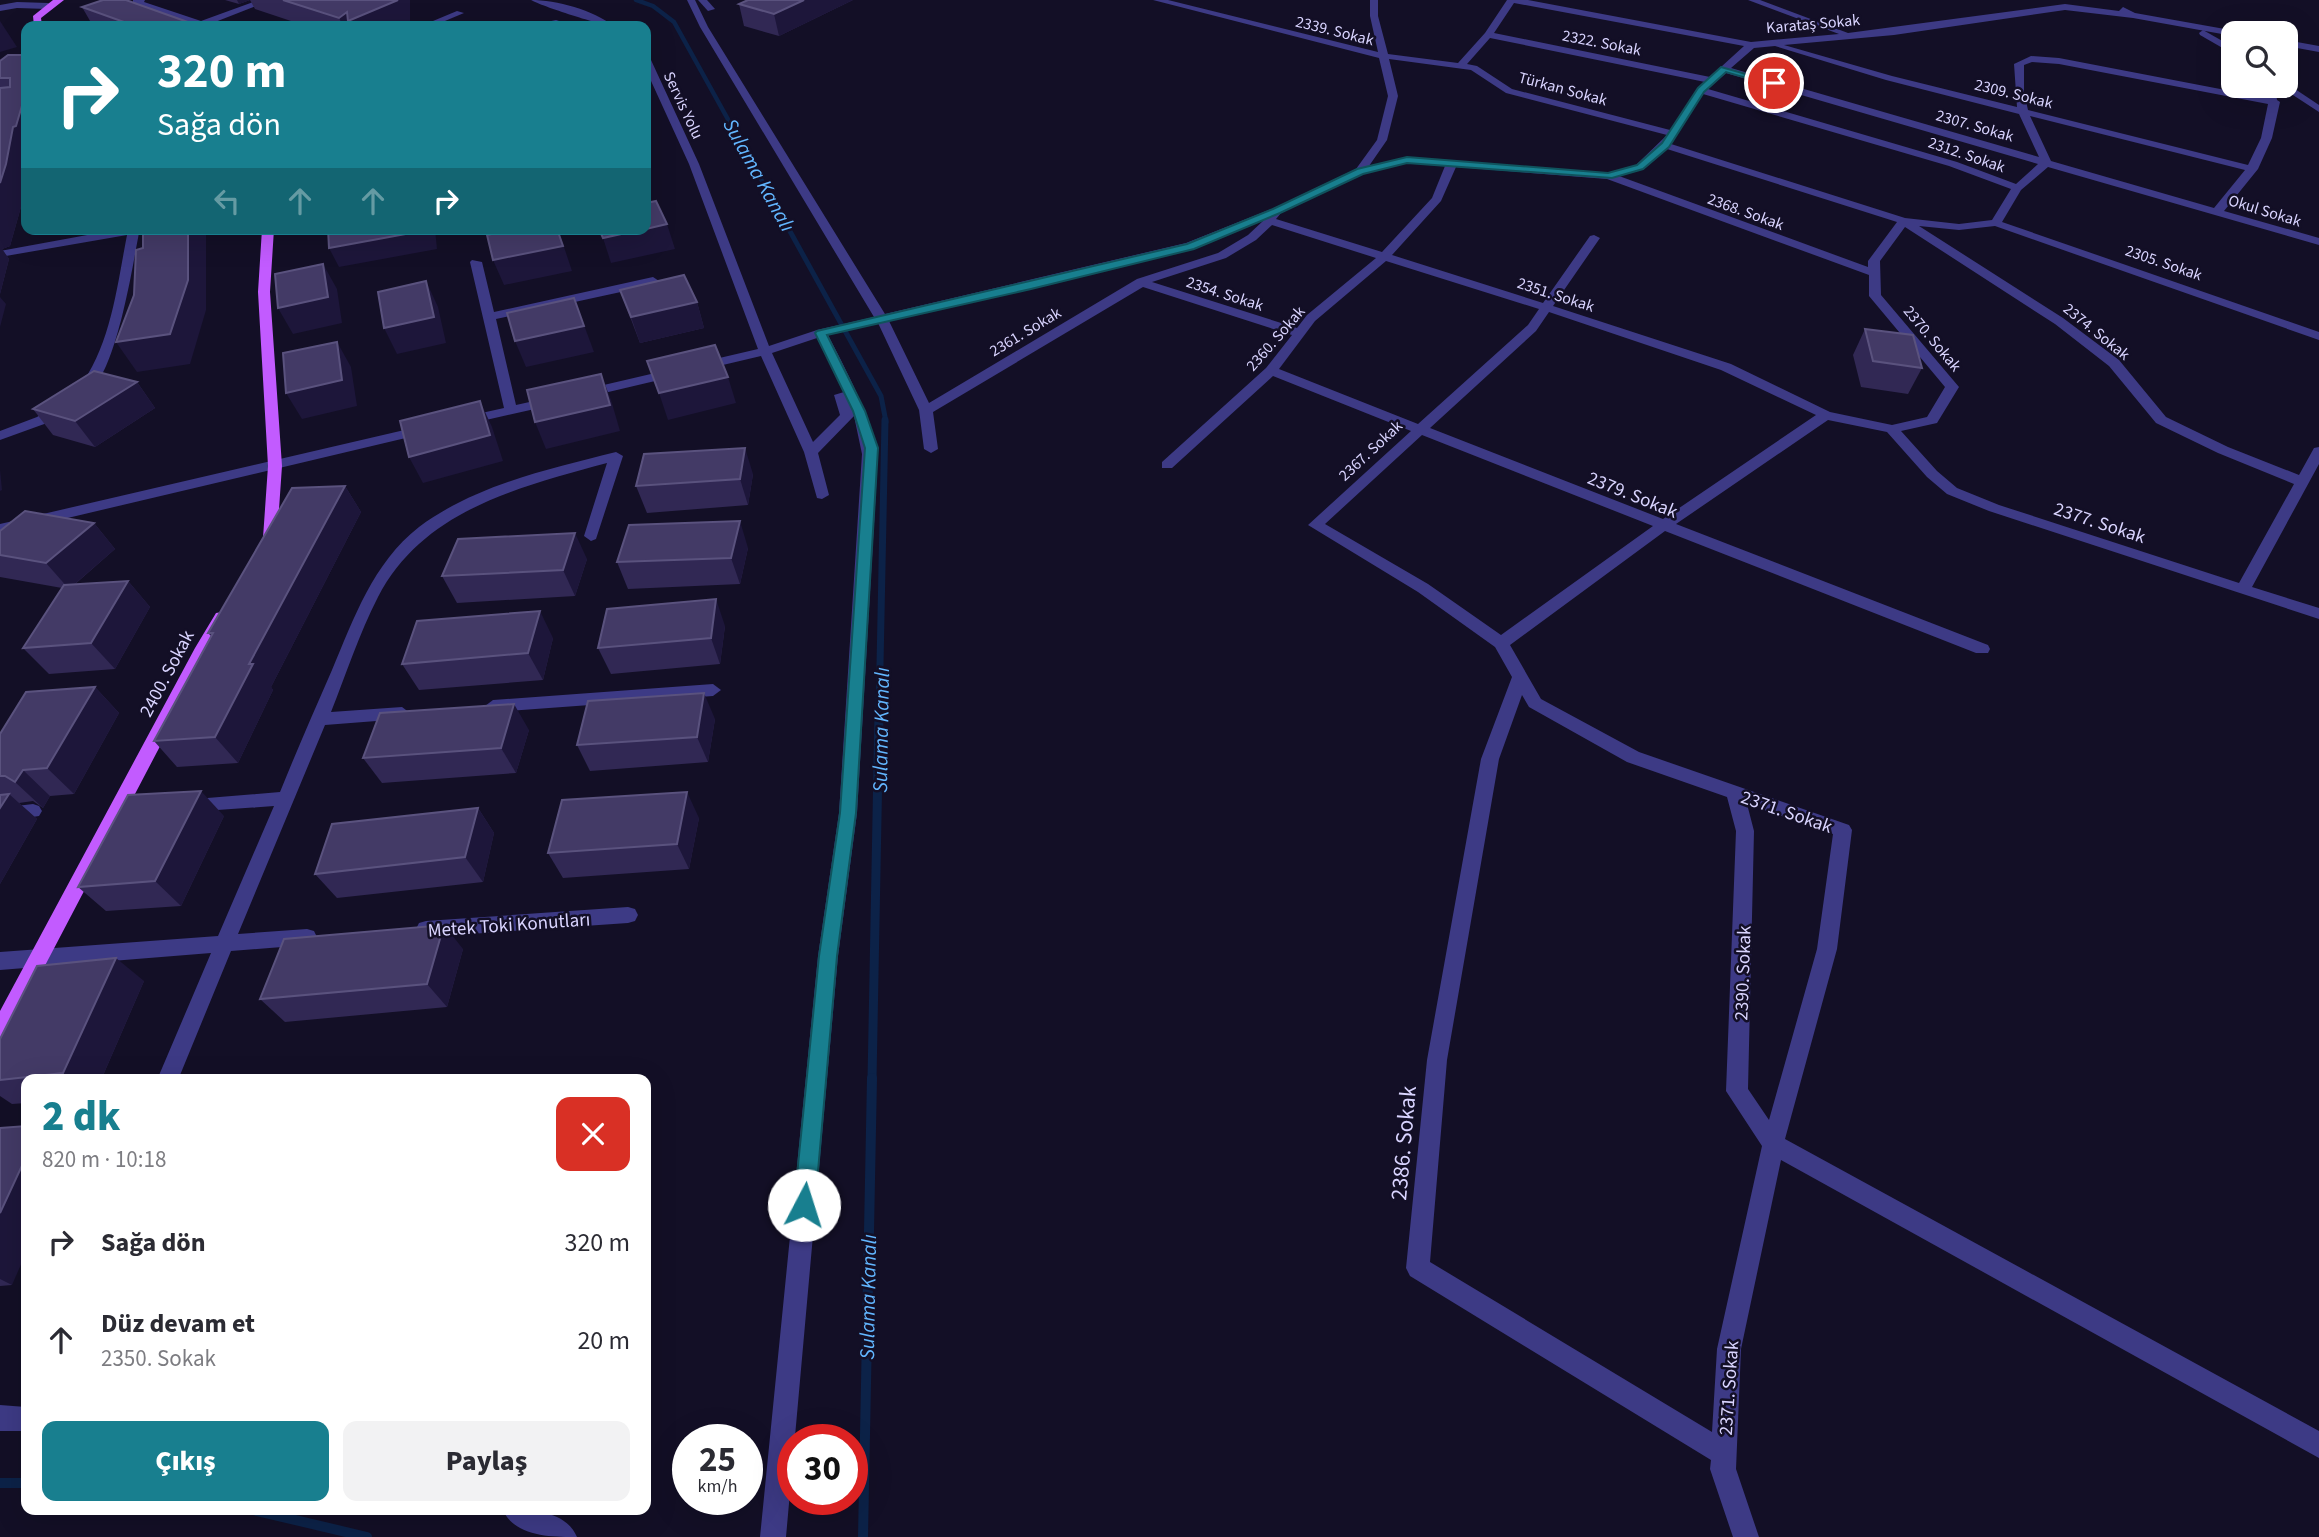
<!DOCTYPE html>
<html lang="tr">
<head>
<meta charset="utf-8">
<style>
  :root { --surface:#fff; --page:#f2f2f3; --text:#2b2b33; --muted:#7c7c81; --accent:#187f8f }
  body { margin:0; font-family:"Source Sans 3",sans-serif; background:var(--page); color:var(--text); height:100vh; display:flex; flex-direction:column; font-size:26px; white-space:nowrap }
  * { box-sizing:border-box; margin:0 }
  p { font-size:23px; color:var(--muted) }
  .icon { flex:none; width:38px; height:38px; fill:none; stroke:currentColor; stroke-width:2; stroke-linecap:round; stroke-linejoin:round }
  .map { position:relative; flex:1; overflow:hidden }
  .side { position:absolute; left:21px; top:1074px; width:630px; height:441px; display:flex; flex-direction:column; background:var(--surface); border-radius:14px; box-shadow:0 7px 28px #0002 }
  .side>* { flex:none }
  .hud { position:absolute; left:21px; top:21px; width:630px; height:214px; border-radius:14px; box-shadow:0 7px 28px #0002; background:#187f8f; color:#fff; overflow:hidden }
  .buttons { position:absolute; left:2221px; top:21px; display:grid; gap:14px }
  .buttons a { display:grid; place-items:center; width:77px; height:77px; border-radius:14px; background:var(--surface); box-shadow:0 7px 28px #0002; font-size:35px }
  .speed { position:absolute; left:672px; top:1424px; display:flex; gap:14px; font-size:35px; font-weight:700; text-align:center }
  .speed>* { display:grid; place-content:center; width:91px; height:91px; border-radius:50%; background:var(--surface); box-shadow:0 7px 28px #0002; line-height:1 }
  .speed small { font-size:18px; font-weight:400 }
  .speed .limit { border:10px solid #d22; background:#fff; color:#111 }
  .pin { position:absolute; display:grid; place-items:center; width:60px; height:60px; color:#fff; margin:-30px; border:4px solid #fff; border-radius:50%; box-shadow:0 2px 7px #0007 }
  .me { position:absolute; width:77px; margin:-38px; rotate:5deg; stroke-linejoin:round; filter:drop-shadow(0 0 5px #0008) }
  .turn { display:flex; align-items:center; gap:24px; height:147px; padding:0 21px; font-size:32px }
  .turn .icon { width:91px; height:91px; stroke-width:2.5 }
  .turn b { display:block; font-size:49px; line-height:60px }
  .lanes { display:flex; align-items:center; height:66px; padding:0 21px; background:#0003; justify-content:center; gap:35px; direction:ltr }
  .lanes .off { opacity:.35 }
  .round { display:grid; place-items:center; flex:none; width:74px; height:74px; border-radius:14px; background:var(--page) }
  .headline { display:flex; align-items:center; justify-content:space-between; height:119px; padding:0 21px }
  h1 { font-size:42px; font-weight:800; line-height:52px; color:var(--accent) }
  .primary-button { display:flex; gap:14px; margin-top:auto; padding:14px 21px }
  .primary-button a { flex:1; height:80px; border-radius:14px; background:var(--accent); color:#fff; font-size:28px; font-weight:800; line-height:80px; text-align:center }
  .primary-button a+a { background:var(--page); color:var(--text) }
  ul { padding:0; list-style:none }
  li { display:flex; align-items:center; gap:21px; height:98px; padding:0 21px }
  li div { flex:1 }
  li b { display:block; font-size:26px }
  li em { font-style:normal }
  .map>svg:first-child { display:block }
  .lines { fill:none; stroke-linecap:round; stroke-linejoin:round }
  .stream-far4 { stroke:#0c2248; stroke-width:4.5 }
  .stream-far3 { stroke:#0c2248; stroke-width:5 }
  .stream-far2 { stroke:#0c2248; stroke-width:7 }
  .stream-far1 { stroke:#0c2248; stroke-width:9 }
  .stream { stroke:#0c2248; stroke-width:10 }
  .minor { fill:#3d3a85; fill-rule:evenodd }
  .major { fill:#c25bff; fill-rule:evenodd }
  .wall { fill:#312854 }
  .shaded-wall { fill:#1d163a }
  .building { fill:#433a66; stroke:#5a527e; stroke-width:2 }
  .route { fill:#187f8f; stroke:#10535d; stroke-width:2 }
  .labels { text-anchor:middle; stroke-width:5; stroke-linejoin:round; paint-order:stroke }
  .far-street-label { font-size:16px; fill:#d9d4ff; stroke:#130f26 }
  .street-label { font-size:19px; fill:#d9d4ff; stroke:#130f26 }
  .water-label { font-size:21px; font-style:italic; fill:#62b6ff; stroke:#130f26 }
  .near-street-label { font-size:23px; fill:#d9d4ff; stroke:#130f26 }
</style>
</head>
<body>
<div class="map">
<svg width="2319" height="1537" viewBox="0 0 2319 1537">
  <rect width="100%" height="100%" fill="#130f26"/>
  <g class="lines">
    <polyline class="stream-far4" points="636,0 653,6 674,22 766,188"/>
    <polyline class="stream-far3" points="765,186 881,396 886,422"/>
    <polyline class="stream-far2" points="879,714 885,420"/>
    <polyline class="stream-far1" points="872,1080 879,712"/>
    <g class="stream">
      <polyline points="0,1483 26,1483"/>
      <polyline points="253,1510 367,1537"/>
      <polyline points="863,1537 872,1078"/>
    </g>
    <g class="minor">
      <polygon points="133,0 145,0 144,2 201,21 259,0 271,0 210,24 212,26 197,26 133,4"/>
      <path d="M531,0C556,0 594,10 613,26C603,26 541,6 531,0Z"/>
      <path d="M687,0H695L708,27L885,314L1186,243L1274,208L1356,169L1377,140L1388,96L1379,58L1153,0H1168L1378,52L1370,16V0H1378V16L1388,54L1458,63L1485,33L1507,0H1528L1751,42L1839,34L1748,0H1760L1848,33L2065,4L2119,11L2123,7L2135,13L2236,31L2237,33L2233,36L2133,18L2065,10L1894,35L1784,45L1892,76L2017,107L2014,64L2031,56L2059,58L2267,98L2265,86H2275L2277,100L2280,102L2272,138L2258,169L2224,211L2319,238V245L2048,167L2021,190L2002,222L2319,332V340L1995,226L1959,230L1919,226L2063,318L2119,360L2166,417L2228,447L2299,475L2314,448L2319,447V464L2252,587L2319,608V619L1989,511L1947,494L1927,477L1887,432L1828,420L1676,524L1988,645L1990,649L1988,653H1976L1665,531L1510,645L1541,699L1639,752L1849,825L1852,830L1837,949L1785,1139L2319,1431V1458L1781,1160L1741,1349L1736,1469L1759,1537H1733L1710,1469L1711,1460L1410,1276L1406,1268L1427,1060L1481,759L1512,677L1495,647L1418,592L1308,525L1411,431L1273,376L1172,468H1162V462L1266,368L1292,335L1143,287L933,412L938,449L931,453L924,449L919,410L878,323L828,335C851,380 875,422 877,473L857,813L838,956L786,1537H760L818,956L839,813L862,454L854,416L818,453L829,495L822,499L817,498L804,452L761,356L583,398L576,394L578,391L758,349L689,164L646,70V57L651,60L699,164L769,346L817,330L874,317L700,27ZM1514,3L1744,46L1710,77L1494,33ZM1490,38L1705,82L1670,130L1512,89L1477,66L1467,64ZM1775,46L1886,80L2019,114L2039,157L1731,68L1754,48ZM1389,59L1471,70L1506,93L1667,135L1636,165L1609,173L1407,157L1369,166L1387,140L1398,96ZM2032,62L2059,64L2268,104L2261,138L2248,165L2028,110L2024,92V65ZM1726,73L2038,164L2016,184L1957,162L1708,89ZM1703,94L1949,166L2011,189L1992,220L1959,224L1905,218L1671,144ZM2030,116L2245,170L2214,208L2051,161ZM1667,149L1897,222L1868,261V267L1619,176L1644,169ZM1407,163L1445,166L1432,198L1382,252L1276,219L1281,213L1364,173ZM1456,167L1607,179L1869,275V296L1945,387L1927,417L1892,425L1830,412L1731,364L1553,306L1600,238L1594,235L1590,236L1543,303L1392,255L1441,201ZM1264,220L1248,235L1218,253L1137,279L929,403L889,321L1194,248ZM1272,225L1376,258L1307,315L1297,328L1152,282L1226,258L1256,240ZM1905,227L2055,324L2109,366L2156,423L2218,453L2294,484L2239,583L1999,505L1957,488L1937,471L1901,431L1937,423L1959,387L1881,295L1880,261ZM1386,261L1539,309L1528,325L1418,424L1279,369L1315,321ZM1549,312L1721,370L1816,415L1663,519L1430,428L1536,331ZM817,338L844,392L834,395L840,415L813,442L772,353ZM1422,435L1653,526L1501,635L1428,584L1325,524ZM1522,695L1529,707L1627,762L1727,797L1736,831L1726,1091L1762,1146L1717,1349L1712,1432L1430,1262L1447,1060L1499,759ZM1747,804L1833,834L1817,949L1769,1120L1748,1089L1754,831Z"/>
      <polygon points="698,0 707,0 715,9 708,11"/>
      <polygon points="17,2 48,3 52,6 48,9 17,8 0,11 0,5"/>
      <polygon points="457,11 464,13 433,26 421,26"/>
      <polygon points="556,20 559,21 559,25 528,26"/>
      <polygon points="2203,30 2233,47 2233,54 2200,35 2199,33"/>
      <polygon points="2286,40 2319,46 2319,52 2286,46"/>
      <polygon points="2286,83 2319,105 2319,112 2282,88 2280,86 2286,86"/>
      <path d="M120,229H145L139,233C133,263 115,383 85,393L78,389C111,346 117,286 127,235L0,257V251Z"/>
      <polygon points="472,260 482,262 494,312 653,277 659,281 653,285 496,319 516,405 552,397 559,401 557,404 464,425 459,424 459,418 504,408 470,262"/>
      <polygon points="59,403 66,407 47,423 0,440 0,431 37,417"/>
      <polygon points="426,425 433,429 431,432 0,534 0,524"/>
      <path d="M616,452L623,456L596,539L591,541L584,536L607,463C519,487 423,510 378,597C359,634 346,674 331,712L402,707L410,713L402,719L325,725L238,934L307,929L314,931L317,937L314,943L307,945L231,951L178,1080H157L211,953L0,970V952L218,936L274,806L189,812L183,810L180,805L183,800L280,792C297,750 314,711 332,670C354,618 373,563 419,527C475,485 549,469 616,452Z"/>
      <polygon points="713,684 721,690 713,696 493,712 485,706 493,700"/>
      <polygon points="33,804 39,806 42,811 39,816 0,822 0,808"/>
      <polygon points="628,907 635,909 638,915 635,921 628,923 426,937 419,935 416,929 419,923 426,921"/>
      <polygon points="0,1405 26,1407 26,1431 0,1431"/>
      <path d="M503,1510C529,1510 565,1509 577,1537C552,1537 515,1537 503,1510Z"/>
    </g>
    <g class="major">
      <polygon points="53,0 64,0 41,18 42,26 34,26 33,16"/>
      <polygon points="262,229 274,229 270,292 282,466 277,538 271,549 266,551 259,546 263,538 268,466 258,292"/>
      <polygon points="222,612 230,617 211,649 7,1038 0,1040 0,1011 195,648 216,613"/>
    </g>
  </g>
  <g class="wall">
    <polygon points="225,0 410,0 410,21 397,26 306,26 255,9 250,0 239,4"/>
    <polygon points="853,0 779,36 744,26 739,4"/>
    <polygon points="82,7 199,26 93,26"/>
    <polygon points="26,55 26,189 10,246 2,249 9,259 0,294 0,61"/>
    <polygon points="620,290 697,302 704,328 640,343"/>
    <polygon points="1865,329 1922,368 1908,394 1861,387 1853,355"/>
    <polygon points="137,382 155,408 95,447 53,435 33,409"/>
    <polygon points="753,474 748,505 647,513 636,486"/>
    <polygon points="345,486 361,512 271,687 273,690 238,763 177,767 154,741 211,636 208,633"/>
    <polygon points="94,523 115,549 74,585 128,581 150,607 115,669 49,674 23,648 62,588 0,577 0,531"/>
    <polygon points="748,548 740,584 628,589 617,562"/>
    <polygon points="587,559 575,596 457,603 442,576"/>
    <polygon points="725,626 720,664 611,674 598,648"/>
    <polygon points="553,638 543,680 419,690 402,664"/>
    <polygon points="95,687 119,713 74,794 50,796 43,808 33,801 19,803 37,819 0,884 0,734"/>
    <polygon points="715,719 708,762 590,771 577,745"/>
    <polygon points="529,730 516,773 382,783 363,758"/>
    <polygon points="478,808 494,833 483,882 337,898 315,874"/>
    <polygon points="224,816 181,906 106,911 78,887"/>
    <polygon points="699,818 689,869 563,878 548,853"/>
    <polygon points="463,949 447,1007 285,1022 260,999"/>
    <polygon points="144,981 101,1080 26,1080 26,1103 12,1104 0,1096 0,1039"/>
    <polygon points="0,1128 12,1285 0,1286"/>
  </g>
  <g class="shaded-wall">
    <polygon points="237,0 250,0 239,4"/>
    <polygon points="398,0 410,0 410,21 397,26 343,26 339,18 347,12"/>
    <polygon points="804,0 853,0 779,36 774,14"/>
    <polygon points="0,21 17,47 0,52"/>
    <polygon points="26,92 26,189 10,246 2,249 9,259 0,294 0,183 13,127"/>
    <polygon points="667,224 675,249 611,263 603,238"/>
    <polygon points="188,229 206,229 206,310 190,364 137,372 116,342"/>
    <polygon points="428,229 435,229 437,249 339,267 329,248"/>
    <polygon points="558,229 572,271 504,285 493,260"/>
    <polygon points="323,264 337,289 342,323 293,334 278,308"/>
    <polygon points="426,281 438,307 446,343 397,354 384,328"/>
    <polygon points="0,297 6,304 0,327"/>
    <polygon points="574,298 594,352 526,367 515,341"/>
    <polygon points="697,302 704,328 640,343 631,317"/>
    <polygon points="337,342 351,367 357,406 302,419 286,393"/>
    <polygon points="601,374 611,400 620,431 546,449 535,422"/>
    <polygon points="728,377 736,403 668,420 659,393"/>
    <polygon points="137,382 155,408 95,447 75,421"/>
    <polygon points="480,401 492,427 503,461 423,483 409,457"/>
    <polygon points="745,448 753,474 748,505 740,479"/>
    <polygon points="0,470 2,490 0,491"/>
    <polygon points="345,486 361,512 271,687 273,690 238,763 215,737 249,664"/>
    <polygon points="740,521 748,548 740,584 731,558"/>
    <polygon points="94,523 115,549 69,589 46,563"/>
    <polygon points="575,533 587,559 575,596 563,570"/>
    <polygon points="128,581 150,607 115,669 91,643"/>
    <polygon points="716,599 725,626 720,664 711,638"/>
    <polygon points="540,611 553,638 543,680 528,653"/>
    <polygon points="95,687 119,713 74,794 47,768"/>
    <polygon points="704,693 715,719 708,762 697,737"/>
    <polygon points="514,704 529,730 516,773 501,748"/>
    <polygon points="23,770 50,796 43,808 15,782"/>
    <polygon points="201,791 224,816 181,906 155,881"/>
    <polygon points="687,792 699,818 689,869 677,844"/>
    <polygon points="9,794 37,819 0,884 0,808"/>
    <polygon points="478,808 494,833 483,882 465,857"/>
    <polygon points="444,925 463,949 447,1007 427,984"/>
    <polygon points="116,958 144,981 101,1080 73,1080 63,1073"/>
    <polygon points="26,1157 26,1253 12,1285 0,1279 0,1213"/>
  </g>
  <g class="building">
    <polygon points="103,0 126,0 199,26 135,26 82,7"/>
    <polygon points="283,0 398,0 348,21 347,12 339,18"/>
    <polygon points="748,0 804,0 774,14 739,4"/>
    <polygon points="8,55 26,55 26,92 16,126 13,127 6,164 0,183 0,88 10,87 10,78 0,78 0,61"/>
    <polygon points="656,201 667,224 646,229 646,203"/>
    <polygon points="143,229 188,229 188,280 170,334 116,342 134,295 136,250 143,248"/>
    <polygon points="328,229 428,229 428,230 329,248"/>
    <polygon points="515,229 557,229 563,246 493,260 487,235"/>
    <polygon points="599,229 644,229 603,238"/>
    <polygon points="323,264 328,297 278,308 275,274"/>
    <polygon points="684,275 697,302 631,317 620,290"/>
    <polygon points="426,281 434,317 384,328 378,292"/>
    <polygon points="574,298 584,326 515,341 507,313"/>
    <polygon points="1865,329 1913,335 1922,368 1873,361"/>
    <polygon points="337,342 342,380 286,393 283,353"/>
    <polygon points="715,345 728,377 659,393 647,361"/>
    <polygon points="94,371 137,382 75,421 33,409"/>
    <polygon points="601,374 610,405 535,422 527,390"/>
    <polygon points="480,401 490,435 409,457 400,421"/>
    <polygon points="745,448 740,479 636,486 644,454"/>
    <polygon points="345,486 249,664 253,664 215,737 154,741 213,633 208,633 292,488"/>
    <polygon points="25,511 94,523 46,563 0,555 0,531"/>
    <polygon points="740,521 731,558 617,562 629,525"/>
    <polygon points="575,533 563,570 442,576 458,539"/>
    <polygon points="128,581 91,643 23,648 64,585"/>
    <polygon points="716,599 711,638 598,648 607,609"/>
    <polygon points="540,611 528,653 402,664 417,621"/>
    <polygon points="95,687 47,768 23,770 15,782 5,776 0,776 0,734 26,692"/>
    <polygon points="704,693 697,737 577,745 588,701"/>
    <polygon points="514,704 501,748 363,758 380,713"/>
    <polygon points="201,791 155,881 78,887 128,795"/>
    <polygon points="687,792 677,844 548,853 562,800"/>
    <polygon points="9,794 0,808 0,795"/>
    <polygon points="478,808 465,857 315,874 332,824"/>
    <polygon points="444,925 427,984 260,999 284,939"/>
    <polygon points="116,958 63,1073 0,1080 0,1039 37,966"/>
    <polygon points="26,1126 26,1157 0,1213 0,1128"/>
  </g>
  <polygon class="route" points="1721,67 1778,83 1774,86 1726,72 1704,92 1669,147 1643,169 1612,178 1407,163 1363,174 1280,213 1194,249 1031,289 827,335 865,411 878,448 856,813 837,956 815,1205 812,1212 804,1215 797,1212 794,1205 819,956 840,813 865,448 853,411 815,333 817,331 1187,244 1273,209 1357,169 1407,157 1608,173 1637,165 1662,143 1698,88"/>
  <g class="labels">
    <g class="far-street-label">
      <text transform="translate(1813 23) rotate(-5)" y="6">Karataş Sokak</text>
      <text transform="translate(1335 30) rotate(14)" y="6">2339. Sokak</text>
      <text transform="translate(1602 42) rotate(11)" y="6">2322. Sokak</text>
      <text transform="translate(1563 88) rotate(15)" y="6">Türkan Sokak</text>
      <text transform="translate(2014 93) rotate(14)" y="6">2309. Sokak</text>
      <text transform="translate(684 105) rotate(65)" y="6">Servis Yolu</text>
      <text transform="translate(1975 125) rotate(16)" y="6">2307. Sokak</text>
      <text transform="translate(1967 154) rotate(19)" y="6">2312. Sokak</text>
      <text transform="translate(2265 210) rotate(17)" y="6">Okul Sokak</text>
      <text transform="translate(1746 211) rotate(20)" y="6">2368. Sokak</text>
      <text transform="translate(2164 262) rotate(19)" y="6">2305. Sokak</text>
      <text transform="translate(1225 293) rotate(18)" y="6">2354. Sokak</text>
      <text transform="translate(1556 294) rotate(18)" y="6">2351. Sokak</text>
      <text transform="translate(1025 331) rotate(-31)" y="6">2361. Sokak</text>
      <text transform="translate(2097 331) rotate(39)" y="6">2374. Sokak</text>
      <text transform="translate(1275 338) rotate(-49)" y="6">2360. Sokak</text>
      <text transform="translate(1933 338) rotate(50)" y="6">2370. Sokak</text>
      <text transform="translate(1370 450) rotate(-43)" y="6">2367. Sokak</text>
    </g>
    <g class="street-label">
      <text transform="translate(1633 494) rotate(22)" y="7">2379. Sokak</text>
      <text transform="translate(2100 522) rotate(18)" y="7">2377. Sokak</text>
      <text transform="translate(166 673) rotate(-62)" y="7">2400. Sokak</text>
      <text transform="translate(1787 811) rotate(19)" y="7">2371. Sokak</text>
      <text transform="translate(509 924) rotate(-4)" y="7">Metek Toki Konutları</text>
      <text transform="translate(1742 973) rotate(-88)" y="7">2390. Sokak</text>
      <text transform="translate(1728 1388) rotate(-86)" y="7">2371. Sokak</text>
    </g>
    <g class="water-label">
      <text transform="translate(759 175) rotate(61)" y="7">Sulama Kanalı</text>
      <text transform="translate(881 730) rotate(-89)" y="7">Sulama Kanalı</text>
      <text transform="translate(868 1297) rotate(-89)" y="7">Sulama Kanalı</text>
    </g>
    <g class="near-street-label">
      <text transform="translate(1403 1143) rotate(-85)" y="8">2386. Sokak</text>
    </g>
  </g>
</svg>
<div class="buttons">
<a><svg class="icon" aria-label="search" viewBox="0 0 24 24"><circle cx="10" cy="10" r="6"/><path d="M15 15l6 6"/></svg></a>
</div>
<div class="speed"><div>25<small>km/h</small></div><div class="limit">30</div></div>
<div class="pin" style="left:1774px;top:83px;background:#d93025"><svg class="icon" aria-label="arrive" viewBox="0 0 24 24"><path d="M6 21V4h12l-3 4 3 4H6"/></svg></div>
<svg class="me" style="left:804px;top:1205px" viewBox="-20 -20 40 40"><circle r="19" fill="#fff"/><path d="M0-13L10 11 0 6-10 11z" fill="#187f8f"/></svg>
<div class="hud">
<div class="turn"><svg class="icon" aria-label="right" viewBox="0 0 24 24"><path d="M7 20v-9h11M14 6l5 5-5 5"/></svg><div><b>320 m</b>Sağa dön</div></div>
<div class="lanes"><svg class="icon off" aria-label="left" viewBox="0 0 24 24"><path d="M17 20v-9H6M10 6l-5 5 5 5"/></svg><svg class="icon off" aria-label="ahead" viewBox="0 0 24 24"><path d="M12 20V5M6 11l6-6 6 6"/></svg><svg class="icon off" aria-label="ahead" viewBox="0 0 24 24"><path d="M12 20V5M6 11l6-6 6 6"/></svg><svg class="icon" aria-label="right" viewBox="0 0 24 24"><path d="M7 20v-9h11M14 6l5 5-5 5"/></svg></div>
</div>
<section class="side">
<div class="headline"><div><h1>2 dk</h1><p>820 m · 10:18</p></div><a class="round" style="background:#d93025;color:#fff"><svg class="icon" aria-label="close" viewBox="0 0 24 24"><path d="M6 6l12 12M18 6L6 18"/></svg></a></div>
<ul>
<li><svg class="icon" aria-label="right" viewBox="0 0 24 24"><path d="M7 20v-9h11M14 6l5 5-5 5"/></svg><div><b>Sağa dön</b></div><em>320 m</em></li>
<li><svg class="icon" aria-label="ahead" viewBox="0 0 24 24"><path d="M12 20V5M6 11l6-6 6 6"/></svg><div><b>Düz devam et</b><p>2350. Sokak</p></div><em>20 m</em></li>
</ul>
<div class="primary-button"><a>Çıkış</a><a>Paylaş</a></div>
</section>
</div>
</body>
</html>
